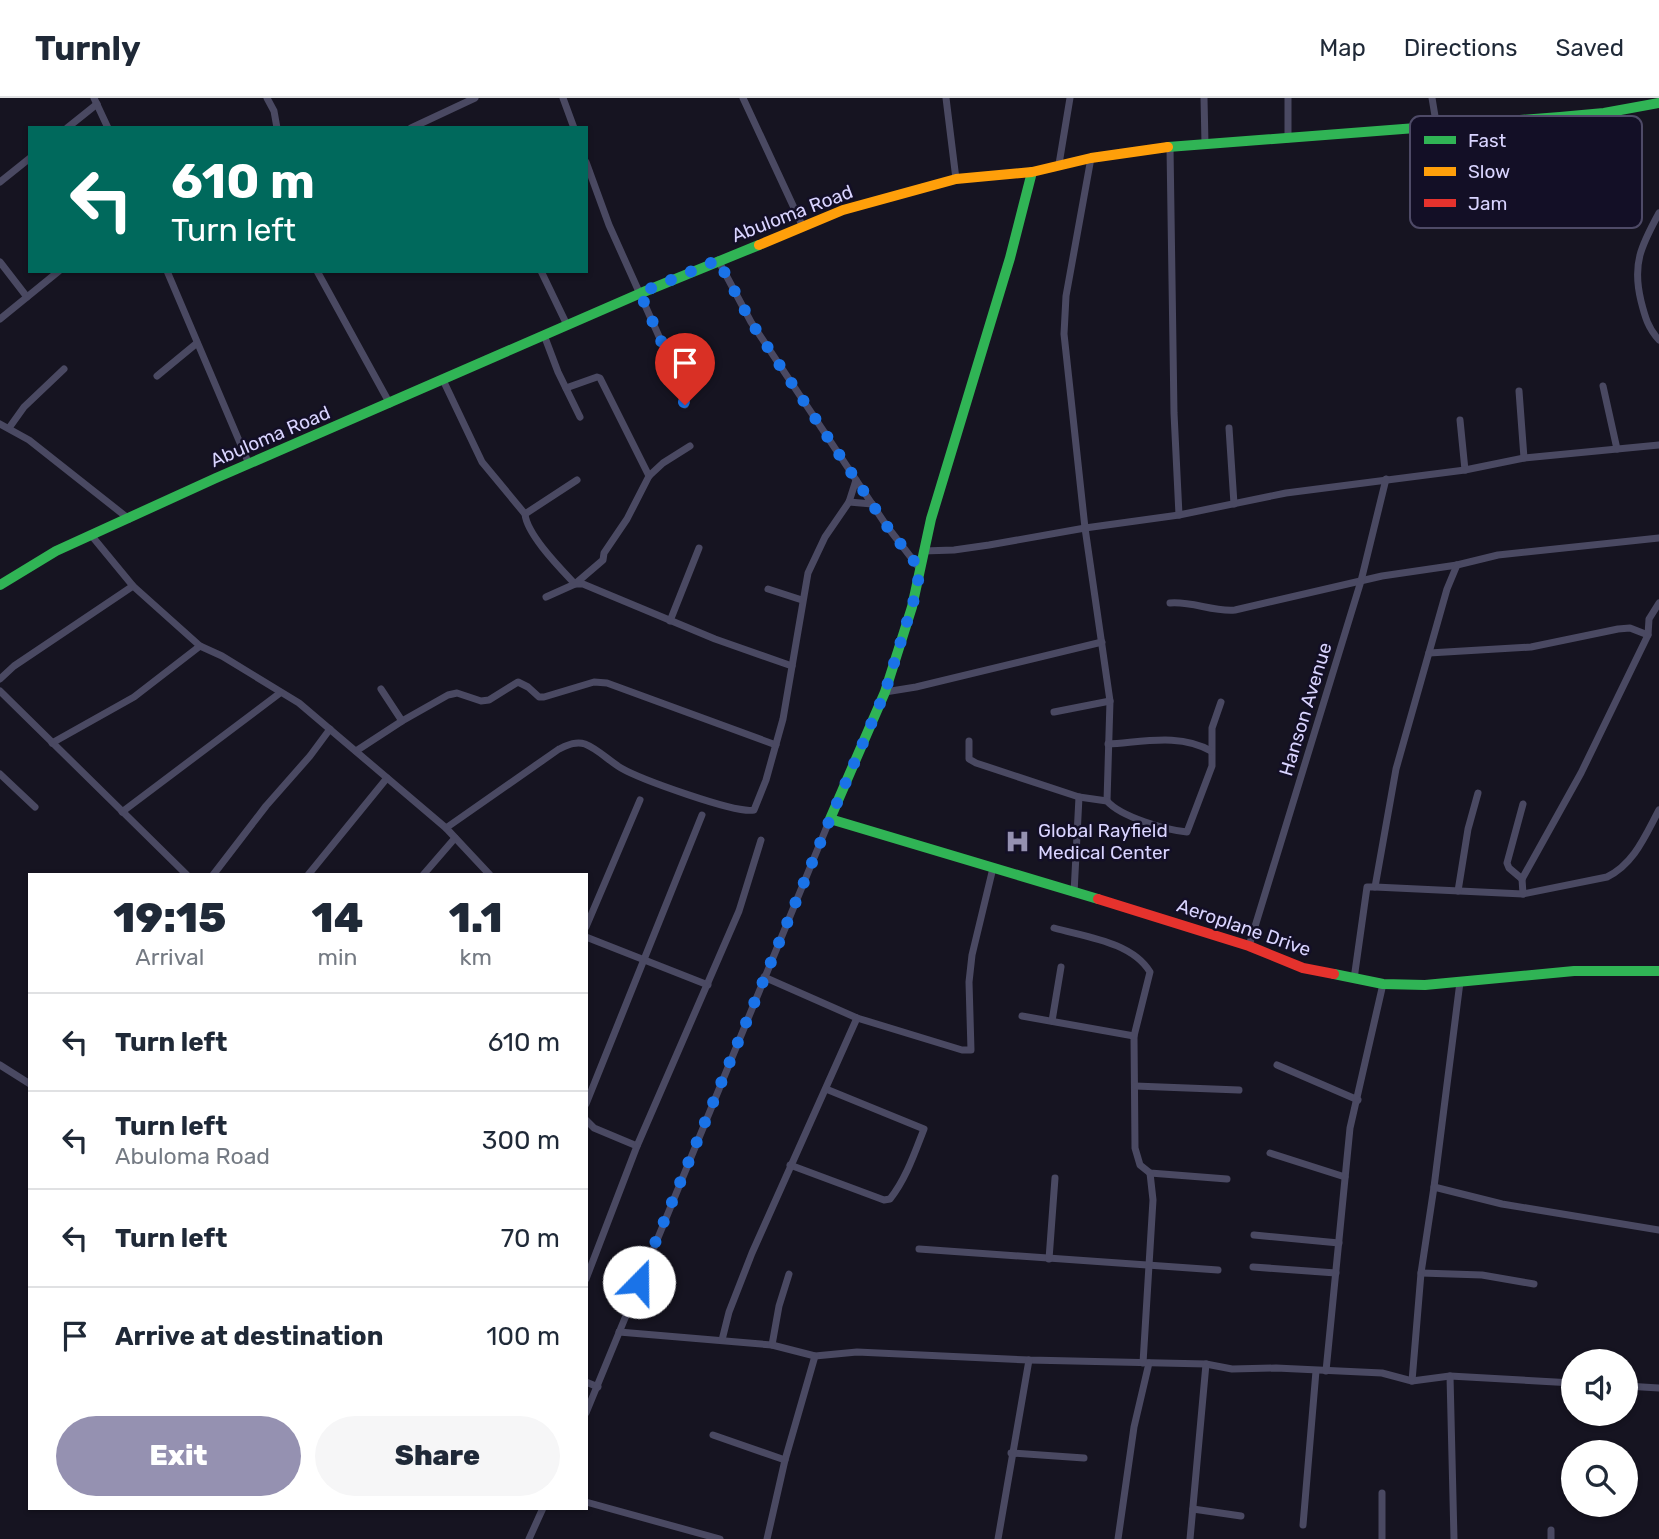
<!DOCTYPE html>
<html lang="en">
<head>
<meta charset="utf-8">
<style>
  :root { --surface:#fff; --page:#f6f6f7; --text:#1f2937; --muted:#747a83; --line:#e0e1e3; --accent:#9591b1 }
  body { margin:0; font-family:Rubik,sans-serif; background:var(--page); color:var(--text); height:100vh; display:flex; flex-direction:column; font-size:26px; white-space:nowrap }
  * { box-sizing:border-box; margin:0 }
  p { font-size:23px; color:var(--muted) }
  .icon { flex:none; width:38px; height:38px; fill:none; stroke:currentColor; stroke-width:2; stroke-linecap:round; stroke-linejoin:round }
  .map { position:relative; flex:1; overflow:hidden }
  .details { position:absolute; left:28px; top:775px; width:560px; height:637px; display:flex; flex-direction:column; background:var(--surface); border-radius:0px; box-shadow:0 2px 5px #0004 }
  .details>* { flex:none }
  .banner { position:absolute; left:28px; top:28px; width:560px; height:147px; border-radius:0px; box-shadow:0 2px 5px #0004; background:#00695c; color:#fff; overflow:hidden }
  .fabs { position:absolute; left:1561px; top:1251px; display:grid; gap:14px }
  .fabs a { display:grid; place-items:center; width:77px; height:77px; border-radius:50%; background:var(--surface); box-shadow:0 2px 5px #0004; font-size:35px }
  .pin { position:absolute; display:grid; place-items:center; width:60px; height:60px; color:#fff; margin:-72px -30px; border-radius:50% 50% 50% 0; rotate:-45deg; box-shadow:0 0 7px #0007 }
  .pin .icon { rotate:45deg }
  .me { position:absolute; width:77px; margin:-38px; rotate:22deg; stroke-linejoin:round; filter:drop-shadow(0 0 5px #0008) }
  .turn { display:flex; align-items:center; gap:24px; height:147px; padding:0 28px; font-size:32px }
  .turn .icon { width:91px; height:91px; stroke-width:2.5 }
  .turn b { display:block; font-size:49px; line-height:60px }
  .eta { display:flex; justify-content:space-evenly; align-items:center; height:119px; text-align:center }
  .eta b { font-size:42px; font-weight:800; line-height:49px }
  .action { display:flex; gap:14px; margin-top:auto; padding:14px 28px }
  .action a { flex:1; height:80px; border-radius:42px; background:var(--accent); color:#fff; font-size:28px; font-weight:800; line-height:80px; text-align:center }
  .action a+a { background:var(--page); color:var(--text) }
  ul { padding:0; list-style:none }
  li { display:flex; align-items:center; gap:21px; height:98px; padding:0 28px; border-top:2px solid var(--line) }
  li div { flex:1 }
  li b { display:block; font-size:26px }
  li em { font-style:normal }
  header { display:flex; align-items:center; gap:42px; box-sizing:border-box; height:98px; padding:0 35px; background:var(--surface); border-bottom:2px solid var(--line) }
  header strong { font-size:33px }
  nav { display:flex; gap:38px; margin-inline-start:auto; font-size:24px }
  .map>svg:first-child { display:block }
  .lines { fill:none; stroke-linecap:round; stroke-linejoin:round }
  .street { stroke:#4a4962; stroke-width:7 }
  .fast { stroke:#30b455; stroke-width:10 }
  .slow { stroke:#ff9f0a; stroke-width:10 }
  .jam { stroke:#e5322d; stroke-width:10 }
  .route { stroke:#1a73e8; stroke-width:12; stroke-dasharray:0 21.6 }
  .labels { text-anchor:middle; stroke-width:5; stroke-linejoin:round; paint-order:stroke }
  .street-label { font-size:19px; fill:#d9d4ff; stroke:#130f26 }
  .poi-label { font-size:19px; fill:#d9d4ff; stroke:#130f26; text-anchor:start }
  .key { fill:#130f26; stroke:#4e4a67; stroke-width:2 }
  .key-label { font-size:19px; fill:#d9d4ff }
</style>
</head>
<body>
<header>
<strong>Turnly</strong>
<nav><a>Map</a><a>Directions</a><a>Saved</a></nav>
</header>
<div class="map">
<svg width="1659" height="1441" viewBox="0 0 1659 1441">
  <rect width="100%" height="100%" fill="#161421"/>
  <g class="lines">
    <g class="street">
      <polyline points="94,0 108,30"/>
      <polyline points="267,0 274,13 277,30"/>
      <polyline points="563,0 574,30"/>
      <polyline points="743,0 802,127"/>
      <polyline points="946,0 956,81"/>
      <polyline points="1204,0 1205,46"/>
      <polyline points="1432,0 1437,30"/>
      <polyline points="67,30 97,6"/>
      <polyline points="411,30 475,0"/>
      <polyline points="1288,41 1288,0"/>
      <polyline points="1170,49 1174,315 1179,417"/>
      <polyline points="1091,60 1066,198 1064,236 1085,430 1110,603 1107,703"/>
      <polyline points="586,64 609,127 666,254 685,307"/>
      <polyline points="1059,66 1070,0"/>
      <polyline points="0,84 30,60"/>
      <path d="M1659,115C1641,148 1632,166 1641,203C1645,219 1648,230 1659,242"/>
      <polyline points="718,162 751,224 886,427 920,471"/>
      <polyline points="0,164 27,199"/>
      <polyline points="167,173 249,366"/>
      <polyline points="317,173 390,306"/>
      <polyline points="541,173 567,227"/>
      <polyline points="0,221 59,173"/>
      <polyline points="544,237 558,274 580,319"/>
      <polyline points="157,278 197,245"/>
      <path d="M443,282L482,364L525,416C527,437 561,471 575,486H583L715,541L792,568"/>
      <polyline points="1603,288 1617,351"/>
      <polyline points="566,290 597,279 600,280 649,378"/>
      <polyline points="1519,293 1524,360"/>
      <polyline points="1460,322 1465,372"/>
      <polyline points="0,326 29,342 129,421"/>
      <polyline points="9,330 24,309 64,271"/>
      <polyline points="1229,330 1234,406"/>
      <polyline points="849,404 872,406"/>
      <polyline points="525,416 577,382"/>
      <polyline points="91,437 133,488 200,548 222,558 299,605 446,730 490,777"/>
      <polyline points="923,453 954,452 989,447 1085,430 1179,417 1286,395 1465,372 1524,360 1659,347"/>
      <polyline points="768,491 802,502"/>
      <polyline points="546,499 575,486 603,462 604,455 627,421 649,378 663,365 690,348"/>
      <path d="M1170,505C1192,503 1213,514 1235,512L1382,478L1457,467L1498,457L1659,440"/>
      <polyline points="670,523 699,450"/>
      <polyline points="1429,555 1531,549 1618,531 1630,530 1648,537"/>
      <polyline points="0,581 14,568 133,488"/>
      <polyline points="0,593 187,777"/>
      <polyline points="885,594 916,589 1102,544"/>
      <polyline points="1054,614 1110,603"/>
      <polyline points="402,623 448,597 457,595 481,603 489,602 518,584 528,589 539,599 544,599 594,584 607,585 776,647"/>
      <path d="M969,643V661L976,665L1079,699L1107,703C1121,719 1166,732 1187,734L1212,668V630L1221,604"/>
      <polyline points="52,645 134,599 200,548"/>
      <path d="M1108,646C1143,644 1180,635 1211,653"/>
      <polyline points="356,653 402,623 381,591"/>
      <polyline points="0,676 35,709"/>
      <polyline points="122,714 280,595"/>
      <path d="M446,730L559,651C568,647 576,643 585,646C598,651 609,663 621,670C640,681 736,716 754,712L766,682L783,621L808,475L825,439L849,404L856,382"/>
      <polyline points="213,777 266,708 310,658 330,631"/>
      <polyline points="308,777 387,680"/>
      <polyline points="423,777 455,740"/>
      <polyline points="1522,781 1509,770 1507,765 1523,706"/>
      <path d="M1375,789L1523,796L1607,779C1634,766 1645,738 1659,712"/>
      <polyline points="1458,793 1468,731 1478,695"/>
      <polyline points="1074,795 1079,699"/>
      <polyline points="1523,796 1522,781 1581,675 1648,537 1649,521 1659,505"/>
      <polyline points="586,829 640,702"/>
      <path d="M1054,830C1086,839 1132,844 1150,874L1134,938L1135,1050L1140,1067L1150,1075L1227,1081"/>
      <polyline points="586,839 708,887"/>
      <polyline points="1249,848 1361,483 1386,381"/>
      <polyline points="764,879 857,920 962,952 971,952 969,884 972,857 993,770"/>
      <polyline points="1354,881 1367,789 1375,789 1396,671 1447,491 1457,467"/>
      <polyline points="1022,918 1134,938"/>
      <polyline points="1052,923 1061,869"/>
      <polyline points="0,967 30,986"/>
      <polyline points="1277,967 1358,1002"/>
      <polyline points="1135,988 1239,992"/>
      <polyline points="586,1006 702,717"/>
      <polyline points="586,1022 594,1030 637,1048"/>
      <polyline points="1270,1055 1345,1079"/>
      <path d="M790,1067L884,1102L890,1101C906,1081 915,1054 924,1031L826,991"/>
      <polyline points="1434,1089 1460,884"/>
      <polyline points="1254,1137 1339,1145"/>
      <polyline points="919,1151 1218,1172"/>
      <polyline points="1049,1161 1055,1080"/>
      <polyline points="1253,1169 1336,1175"/>
      <polyline points="1421,1175 1482,1177 1534,1186"/>
      <polyline points="586,1181 637,1048 739,813 761,742"/>
      <polyline points="619,1234 772,1247 815,1258 857,1254 1029,1262 1206,1266 1232,1271 1276,1270 1382,1275 1412,1283 1450,1278 1573,1285"/>
      <polyline points="722,1242 729,1214 752,1155 857,920"/>
      <polyline points="772,1247 779,1208 789,1176"/>
      <polyline points="1143,1265 1153,1102 1150,1075"/>
      <polyline points="1326,1273 1350,1030 1383,886"/>
      <polyline points="1450,1278 1454,1441"/>
      <polyline points="1412,1283 1421,1175 1434,1089 1502,1106 1659,1132"/>
      <polyline points="586,1284 598,1289"/>
      <polyline points="1626,1288 1659,1290"/>
      <polyline points="586,1315 830,721"/>
      <polyline points="713,1337 785,1362"/>
      <polyline points="1011,1355 1084,1360"/>
      <polyline points="586,1404 720,1441"/>
      <polyline points="1193,1411 1241,1418"/>
      <polyline points="1303,1427 1316,1273"/>
      <polyline points="1551,1432 1551,1441"/>
      <polyline points="529,1441 543,1410"/>
      <polyline points="767,1441 785,1362 815,1258"/>
      <polyline points="998,1441 1029,1262"/>
      <polyline points="1118,1441 1134,1329 1149,1265"/>
      <polyline points="1190,1441 1206,1266"/>
      <polyline points="1382,1441 1382,1395"/>
    </g>
    <g class="fast">
      <polyline points="1168,49 1560,19 1604,15 1659,5"/>
      <polyline points="1032,74 1010,160 931,421 912,509 885,594 830,721 1098,801"/>
      <polyline points="0,487 56,453 216,380 641,195 759,147"/>
      <polyline points="1334,876 1383,886 1425,887 1574,873 1659,873"/>
    </g>
    <polyline class="slow" points="759,147 843,112 956,81 1032,74 1091,60 1168,49"/>
    <polyline class="jam" points="1098,801 1249,848 1303,870 1334,876"/>
  </g>
  <g class="lines">
    <polyline class="route" points="639,1184 830,721 885,594 916,495 920,471 886,427 751,224 718,162 640,195 666,254 685,307"/>
  </g>
  <defs>
    <symbol id="hospital-bare" viewBox="-9 -9 18 18"><path d="M-5-5h3v3.5h4V-5h3V5h-3V1.5h-4V5h-3Z" fill="#9591b1" stroke="#130f26" stroke-width="2.5" paint-order="stroke"/></symbol>
  </defs>
  <g fill-rule="evenodd">
    <use href="#hospital-bare" x="1000" y="726" width="35" height="35"/>
  </g>
  <g class="labels">
    <g class="street-label">
      <text transform="translate(792 115) rotate(-21)" y="7">Abuloma Road</text>
      <text transform="translate(270 338) rotate(-23)" y="7">Abuloma Road</text>
      <text transform="translate(1305 611) rotate(-73)" y="7">Hanson Avenue</text>
      <text transform="translate(1244 829) rotate(19)" y="7">Aeroplane Drive</text>
    </g>
    <g class="poi-label">
      <text x="1038" y="739">Global Rayfield<tspan x="1038" dy="22">Medical Center</tspan></text>
    </g>
  </g>
  <rect x="1410" y="18" width="232" height="112" rx="10" class="key"/>
  <rect x="1424" y="38" width="32" height="8" fill="#30b455"/>
  <rect x="1424" y="69" width="32" height="9" fill="#ff9f0a"/>
  <rect x="1424" y="101" width="32" height="8" fill="#e5322d"/>
  <g class="key-label">
    <text x="1468" y="49">Fast</text>
    <text x="1468" y="80">Slow</text>
    <text x="1468" y="112">Jam</text>
  </g>
</svg>
<div class="fabs">
<a><svg class="icon" aria-label="sound" viewBox="0 0 24 24"><path d="M4 9h4l5-4v14l-5-4H4zM17 9q2 3 0 6"/></svg></a>
<a><svg class="icon" aria-label="search" viewBox="0 0 24 24"><circle cx="10" cy="10" r="6"/><path d="M15 15l6 6"/></svg></a>
</div>
<div class="pin" style="left:685px;top:307px;background:#d93025"><svg class="icon" aria-label="arrive" viewBox="0 0 24 24"><path d="M6 21V4h12l-3 4 3 4H6"/></svg></div>
<svg class="me" style="left:639px;top:1184px" viewBox="-20 -20 40 40"><circle r="19" fill="#fff"/><path d="M0-13L10 11 0 6-10 11z" fill="#1a73e8"/></svg>
<div class="banner">
<div class="turn"><svg class="icon" aria-label="left" viewBox="0 0 24 24"><path d="M17 20v-9H6M10 6l-5 5 5 5"/></svg><div><b>610 m</b>Turn left</div></div>
</div>
<section class="details">
<div class="eta">
<div><b>19:15</b><p>Arrival</p></div>
<div><b>14</b><p>min</p></div>
<div><b>1.1</b><p>km</p></div>
</div>
<ul>
<li><svg class="icon" aria-label="left" viewBox="0 0 24 24"><path d="M17 20v-9H6M10 6l-5 5 5 5"/></svg><div><b>Turn left</b></div><em>610 m</em></li>
<li><svg class="icon" aria-label="left" viewBox="0 0 24 24"><path d="M17 20v-9H6M10 6l-5 5 5 5"/></svg><div><b>Turn left</b><p>Abuloma Road</p></div><em>300 m</em></li>
<li><svg class="icon" aria-label="left" viewBox="0 0 24 24"><path d="M17 20v-9H6M10 6l-5 5 5 5"/></svg><div><b>Turn left</b></div><em>70 m</em></li>
<li><svg class="icon" aria-label="arrive" viewBox="0 0 24 24"><path d="M6 21V4h12l-3 4 3 4H6"/></svg><div><b>Arrive at destination</b></div><em>100 m</em></li>
</ul>
<div class="action"><a>Exit</a><a>Share</a></div>
</section>
</div>
</body>
</html>
